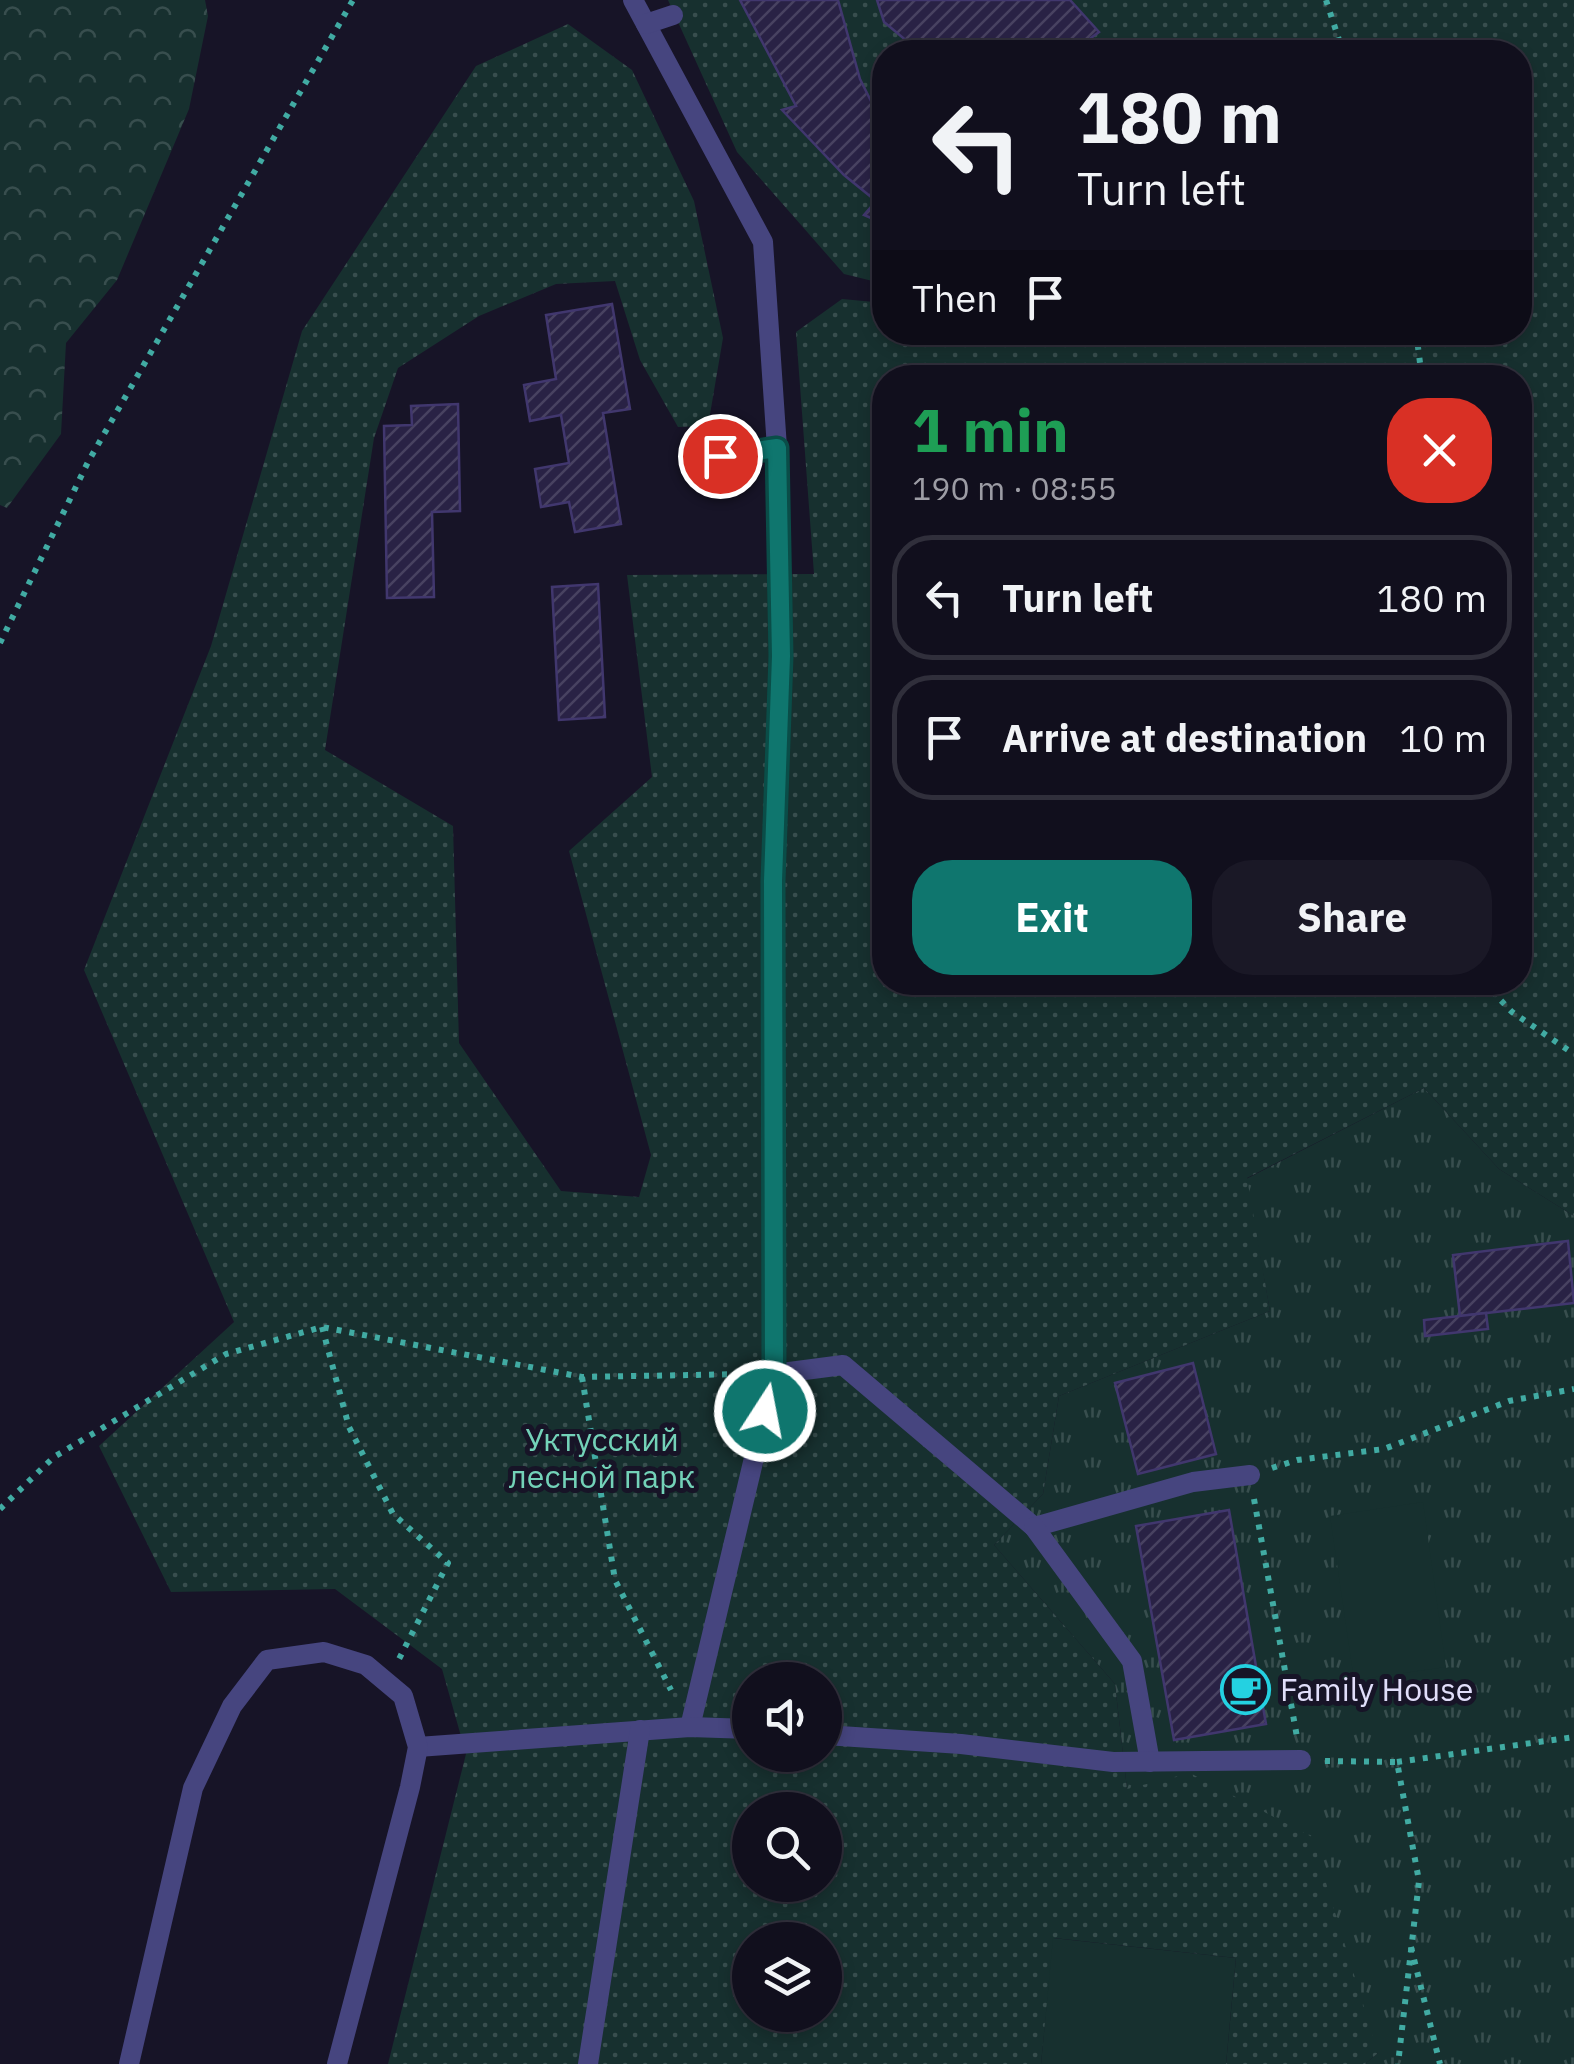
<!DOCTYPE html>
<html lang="en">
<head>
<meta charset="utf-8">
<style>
  :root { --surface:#110f1d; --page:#1a1826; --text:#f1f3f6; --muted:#9c9ca4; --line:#302f3b; --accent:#0f766e }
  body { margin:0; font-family:"IBM Plex Sans",sans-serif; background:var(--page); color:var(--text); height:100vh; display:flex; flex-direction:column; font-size:38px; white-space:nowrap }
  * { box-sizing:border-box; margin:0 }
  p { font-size:32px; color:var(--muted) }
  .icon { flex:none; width:55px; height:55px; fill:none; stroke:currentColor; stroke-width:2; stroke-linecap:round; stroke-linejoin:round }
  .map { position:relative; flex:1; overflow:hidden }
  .drawer { position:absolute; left:872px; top:365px; width:660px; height:630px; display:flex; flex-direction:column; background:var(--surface); border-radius:40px; box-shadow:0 5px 15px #0003,0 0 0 2px var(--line) }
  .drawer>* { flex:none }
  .guide { position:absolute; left:872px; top:40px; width:660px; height:305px; border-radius:40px; box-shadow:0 5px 15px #0003,0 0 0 2px var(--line); background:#110f1d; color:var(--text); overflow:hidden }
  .fabs { position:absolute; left:732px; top:1662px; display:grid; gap:20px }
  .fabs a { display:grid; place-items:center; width:110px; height:110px; border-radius:50%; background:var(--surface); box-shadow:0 5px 15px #0003,0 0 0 2px var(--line); font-size:50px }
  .pin { position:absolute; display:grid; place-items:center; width:85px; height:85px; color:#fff; margin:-42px; border:5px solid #fff; border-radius:50%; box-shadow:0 2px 10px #0007 }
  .me { position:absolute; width:110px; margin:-55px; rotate:11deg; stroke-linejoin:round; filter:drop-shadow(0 0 8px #0008) }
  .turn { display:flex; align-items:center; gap:35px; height:210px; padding:0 40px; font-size:45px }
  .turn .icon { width:130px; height:130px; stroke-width:2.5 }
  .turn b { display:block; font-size:70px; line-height:85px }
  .then { display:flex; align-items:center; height:95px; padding:0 40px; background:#0003; gap:20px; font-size:38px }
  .round { display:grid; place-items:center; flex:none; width:105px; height:105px; border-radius:40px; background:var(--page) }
  .head { display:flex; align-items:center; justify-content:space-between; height:170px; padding:0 40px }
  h1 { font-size:60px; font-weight:700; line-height:75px; color:#1e9e55 }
  .button { display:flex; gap:20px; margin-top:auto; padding:20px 40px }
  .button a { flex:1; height:115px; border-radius:40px; background:var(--accent); color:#fff; font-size:40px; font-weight:700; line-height:115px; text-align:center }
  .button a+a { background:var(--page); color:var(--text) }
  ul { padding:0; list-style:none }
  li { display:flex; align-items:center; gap:30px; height:125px; margin:0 20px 15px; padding:0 20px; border:5px solid var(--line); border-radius:40px }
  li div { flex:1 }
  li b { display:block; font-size:38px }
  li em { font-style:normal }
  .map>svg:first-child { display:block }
  .grass { fill:url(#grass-tufts) }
  .forest { fill:url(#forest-crowns) }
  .park { fill:url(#park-dots); fill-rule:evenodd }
  .garden { fill:#17302f }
  .building { fill:url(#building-hatch); stroke:#41376e; stroke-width:2.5 }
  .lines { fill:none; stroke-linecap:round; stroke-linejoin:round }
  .path { stroke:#41aba3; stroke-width:6; stroke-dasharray:5 8; stroke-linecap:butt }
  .service { stroke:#46457f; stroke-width:20 }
  .route-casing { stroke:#0a4d48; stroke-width:25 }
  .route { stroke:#0f766e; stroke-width:18 }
  .labels { text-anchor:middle; stroke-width:10; stroke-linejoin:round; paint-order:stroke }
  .park-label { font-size:32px; fill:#73d2b8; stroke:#171427 }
  .poi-label { font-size:32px; fill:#e1defa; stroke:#171427; text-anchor:start }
</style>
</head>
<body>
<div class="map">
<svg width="1574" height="2064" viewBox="0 0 1574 2064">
  <defs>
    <pattern id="grass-tufts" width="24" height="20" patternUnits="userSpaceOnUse" patternTransform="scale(2.5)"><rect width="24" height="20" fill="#17302f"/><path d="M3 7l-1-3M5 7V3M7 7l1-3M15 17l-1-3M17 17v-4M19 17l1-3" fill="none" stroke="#384e4e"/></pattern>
    <pattern id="forest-crowns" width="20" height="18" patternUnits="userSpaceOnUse" patternTransform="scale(2.5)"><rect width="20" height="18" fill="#17302f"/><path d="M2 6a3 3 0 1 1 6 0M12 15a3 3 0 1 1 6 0" fill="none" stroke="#384e4e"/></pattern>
    <pattern id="park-dots" width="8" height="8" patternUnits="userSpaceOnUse" patternTransform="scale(2.5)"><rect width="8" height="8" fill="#17302f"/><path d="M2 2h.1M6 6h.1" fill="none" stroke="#384e4e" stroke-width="1.8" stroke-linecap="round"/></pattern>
    <pattern id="building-hatch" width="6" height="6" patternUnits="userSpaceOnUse" patternTransform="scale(2.5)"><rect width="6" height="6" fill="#292245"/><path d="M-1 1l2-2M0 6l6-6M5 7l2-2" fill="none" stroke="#484261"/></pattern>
  </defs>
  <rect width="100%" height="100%" fill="#171427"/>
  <polygon class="grass" points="1424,1088 1499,1169 1574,1216 1574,2064 1365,2064 1378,2053 1127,1789 1115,1684 994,1545 1043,1494 1059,1396 1270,1311 1246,1179"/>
  <polygon class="forest" points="0,0 205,0 208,16 189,109 117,280 66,343 61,434 7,508 0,505"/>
  <path class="park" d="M668,0H1574V1216L1499,1169L1424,1088L1247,1178L1270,1311L1059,1396L1043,1494L994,1545L1115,1684L1127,1789L1190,1773L1312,1837L1378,2053L1365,2064H1226L1236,1958L1054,1938L1041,2064H388L466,1754L442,1669L335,1589L171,1592L99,1446L234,1322L84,970L211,646L302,331L476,66L568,24L632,70L694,201L723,338L708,426L678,427L640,360L615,281L556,284L479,316L398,368L374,438L325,750L453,826L459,1043L561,1191L639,1197L651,1155L569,851L652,777L627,575L814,574L796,332L842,299L885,303V332L991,333L1038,343L1066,332H1520V52H885V284L844,274L737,152ZM885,378H1520V982H885ZM750,1680H825V1755H750ZM750,1810H825V1885H750ZM750,1940H825V2015H750Z"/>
  <g class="garden">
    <polygon points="1423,1502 1446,1667 1354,1680 1330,1516"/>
    <polygon points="1053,1938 1236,1958 1226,2064 1041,2064"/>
  </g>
  <g class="building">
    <polygon points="740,0 838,0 860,79 872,103 885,119 885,224 864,215 876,201 844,175 782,110 796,106"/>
    <polygon points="877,0 1070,0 1099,32 1072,52 1038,52 1026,39 1010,52 920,52 884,22"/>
    <polygon points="612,304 630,409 603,413 621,524 575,532 569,502 541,507 535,469 569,463 561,415 530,421 524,385 556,379 546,315"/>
    <polygon points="458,404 460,511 432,512 434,597 387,598 384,426 412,425 411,406"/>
    <polygon points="598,584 605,717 559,720 552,587"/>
    <polygon points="1568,1241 1574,1303 1460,1316 1453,1255"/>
    <polygon points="1486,1313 1488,1329 1425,1336 1424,1320"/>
    <polygon points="1193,1363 1216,1454 1138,1474 1115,1383"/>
    <polygon points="1229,1510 1266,1724 1174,1740 1136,1526"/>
  </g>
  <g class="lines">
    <g class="path">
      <polyline points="1326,0 1343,52"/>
      <polyline points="1416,332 1422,378"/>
      <polyline points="0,643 88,462 353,0"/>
      <polyline points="1483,982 1512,1012 1574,1054"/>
      <polyline points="322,1327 349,1427 393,1514 448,1563 399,1659"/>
      <polyline points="582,1377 615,1580 671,1690"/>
      <polyline points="1272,1468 1297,1460 1384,1449 1509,1401 1574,1389"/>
      <polyline points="1254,1499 1297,1737"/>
      <polyline points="0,1509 54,1457 226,1354 322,1327 582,1377 746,1374"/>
      <polyline points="1325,1761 1397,1762 1419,1881 1398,2064"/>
      <polyline points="1397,1762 1574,1737"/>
      <polyline points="1411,1947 1440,2064"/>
    </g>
    <g class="service">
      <polyline points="633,0 763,242 777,448 692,460"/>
      <polyline points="646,24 673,15"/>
      <polyline points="774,1374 843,1365 1034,1527 1193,1482 1250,1475"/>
      <polyline points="1034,1527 1132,1661 1150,1762"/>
      <polyline points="690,1727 774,1374 773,881 781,656 777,448"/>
      <polyline points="825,1735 961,1744 1113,1762 1301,1760"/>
      <polyline points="418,1747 690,1727 750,1729"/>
      <polyline points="129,2064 193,1788 232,1706 267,1660 324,1652 366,1665 403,1696 418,1747 410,1787 337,2064"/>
      <polyline points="588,2064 640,1730"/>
    </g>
  </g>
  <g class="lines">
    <defs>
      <polyline id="route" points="720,456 777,448 781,656 773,881 774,1374 765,1411"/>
    </defs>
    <use href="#route" class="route-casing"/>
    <use href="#route" class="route"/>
  </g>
  <defs>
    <symbol id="cafe-ring" viewBox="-11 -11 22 22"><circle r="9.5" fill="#171427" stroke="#24d1e1" stroke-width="1.5"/><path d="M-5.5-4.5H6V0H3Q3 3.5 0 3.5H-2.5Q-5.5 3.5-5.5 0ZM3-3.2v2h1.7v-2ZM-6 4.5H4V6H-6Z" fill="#24d1e1"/></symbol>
  </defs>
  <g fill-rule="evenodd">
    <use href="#cafe-ring" x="1218" y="1662" width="55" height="55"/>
  </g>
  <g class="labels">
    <g class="park-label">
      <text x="602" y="1451">Уктусский<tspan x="602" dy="37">лесной парк</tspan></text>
    </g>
    <g class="poi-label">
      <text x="1280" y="1701">Family House</text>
    </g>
  </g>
</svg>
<div class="fabs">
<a><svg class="icon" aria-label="sound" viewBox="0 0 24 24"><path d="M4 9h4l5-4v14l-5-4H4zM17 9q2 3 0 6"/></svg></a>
<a><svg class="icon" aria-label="search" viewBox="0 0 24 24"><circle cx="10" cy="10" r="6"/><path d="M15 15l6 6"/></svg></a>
<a><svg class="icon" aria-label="layers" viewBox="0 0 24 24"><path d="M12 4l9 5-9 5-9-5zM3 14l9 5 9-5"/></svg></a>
</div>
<div class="pin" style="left:720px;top:456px;background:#d93025"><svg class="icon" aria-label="arrive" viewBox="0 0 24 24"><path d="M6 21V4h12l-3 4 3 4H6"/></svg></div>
<svg class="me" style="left:765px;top:1411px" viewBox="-20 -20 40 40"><circle r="17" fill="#0f766e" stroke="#fff" stroke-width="3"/><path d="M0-11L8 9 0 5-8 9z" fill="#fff"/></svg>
<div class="guide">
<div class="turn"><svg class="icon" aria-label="left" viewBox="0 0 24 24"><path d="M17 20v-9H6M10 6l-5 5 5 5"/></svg><div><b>180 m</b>Turn left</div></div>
<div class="then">Then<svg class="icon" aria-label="arrive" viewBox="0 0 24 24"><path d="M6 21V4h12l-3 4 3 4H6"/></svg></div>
</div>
<section class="drawer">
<div class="head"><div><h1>1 min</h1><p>190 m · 08:55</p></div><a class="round" style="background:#d93025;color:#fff"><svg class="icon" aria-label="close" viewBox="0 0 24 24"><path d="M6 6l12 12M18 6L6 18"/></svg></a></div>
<ul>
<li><svg class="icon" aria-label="left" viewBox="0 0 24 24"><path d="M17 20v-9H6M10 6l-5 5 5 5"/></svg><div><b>Turn left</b></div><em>180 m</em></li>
<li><svg class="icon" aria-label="arrive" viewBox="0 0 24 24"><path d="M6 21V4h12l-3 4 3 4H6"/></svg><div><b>Arrive at destination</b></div><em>10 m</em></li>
</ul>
<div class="button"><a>Exit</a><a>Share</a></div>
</section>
</div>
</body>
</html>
